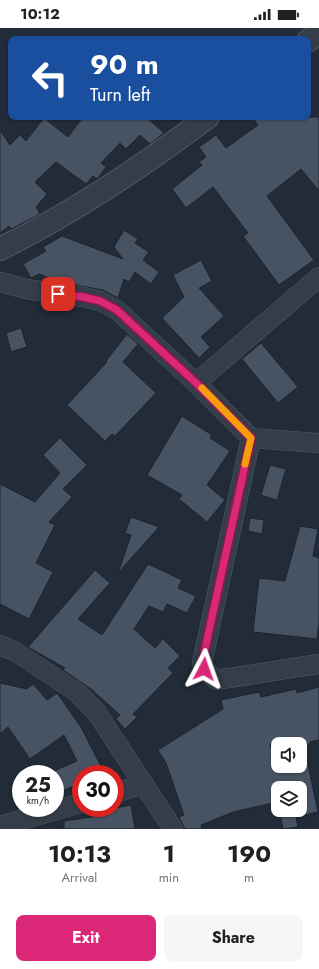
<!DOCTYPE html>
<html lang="en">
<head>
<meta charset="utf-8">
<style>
  :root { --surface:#fff; --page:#f6f6f6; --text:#202124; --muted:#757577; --accent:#db2777 }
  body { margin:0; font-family:Jost,sans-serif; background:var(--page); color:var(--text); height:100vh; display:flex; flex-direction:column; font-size:15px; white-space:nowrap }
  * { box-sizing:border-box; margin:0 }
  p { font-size:13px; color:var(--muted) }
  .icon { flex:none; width:22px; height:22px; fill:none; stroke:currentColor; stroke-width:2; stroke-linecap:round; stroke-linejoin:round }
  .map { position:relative; height:801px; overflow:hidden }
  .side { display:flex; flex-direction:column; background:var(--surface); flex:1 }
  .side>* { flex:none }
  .hud { position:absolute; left:8px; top:8px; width:303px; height:84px; border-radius:8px; box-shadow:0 1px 3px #0004; background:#1a4fa0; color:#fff; overflow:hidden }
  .tools { position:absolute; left:271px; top:709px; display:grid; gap:8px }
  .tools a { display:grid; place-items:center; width:36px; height:36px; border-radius:8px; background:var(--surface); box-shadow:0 1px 3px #0004; font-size:20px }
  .speed { position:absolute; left:12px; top:737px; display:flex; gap:8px; font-size:20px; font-weight:700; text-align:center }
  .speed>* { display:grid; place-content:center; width:52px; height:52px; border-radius:50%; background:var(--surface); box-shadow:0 1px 3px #0004; line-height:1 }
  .speed small { font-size:10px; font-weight:400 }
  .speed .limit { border:6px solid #d22; background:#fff; color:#111 }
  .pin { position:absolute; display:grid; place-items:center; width:34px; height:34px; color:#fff; margin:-17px; border-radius:8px; box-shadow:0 2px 6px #0006 }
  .me { position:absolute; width:44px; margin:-22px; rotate:4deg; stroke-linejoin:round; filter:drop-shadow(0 0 3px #0008) }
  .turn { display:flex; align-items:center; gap:14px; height:84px; padding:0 16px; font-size:18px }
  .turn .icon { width:52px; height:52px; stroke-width:2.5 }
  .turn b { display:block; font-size:28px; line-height:34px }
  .eta { display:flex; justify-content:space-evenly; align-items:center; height:68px; text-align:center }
  .eta b { font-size:24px; font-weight:700; line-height:28px }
  .action { display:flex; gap:8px; margin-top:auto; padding:8px 16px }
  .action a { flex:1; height:46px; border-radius:8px; background:var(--accent); color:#fff; font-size:16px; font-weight:700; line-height:46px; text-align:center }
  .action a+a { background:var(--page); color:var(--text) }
  .status { display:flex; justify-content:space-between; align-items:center; height:28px; padding:0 20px; background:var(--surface); direction:ltr }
  .status svg { height:11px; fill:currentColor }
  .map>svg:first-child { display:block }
  .building { fill:#475362; stroke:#1c242f }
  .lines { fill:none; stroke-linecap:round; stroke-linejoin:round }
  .minor-casing { stroke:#525b66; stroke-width:20 }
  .tertiary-casing { stroke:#525b66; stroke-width:24 }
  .minor { stroke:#343d48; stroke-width:19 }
  .tertiary { stroke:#343d48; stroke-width:22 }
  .route-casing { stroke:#8e194d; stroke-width:10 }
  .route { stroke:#db2777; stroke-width:7 }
  .slow { stroke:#f59e0b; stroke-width:7 }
</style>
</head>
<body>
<div class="status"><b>10:12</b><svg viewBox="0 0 49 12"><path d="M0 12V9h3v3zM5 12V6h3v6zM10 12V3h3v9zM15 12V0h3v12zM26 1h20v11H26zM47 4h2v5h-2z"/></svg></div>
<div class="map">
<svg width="319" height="801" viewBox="0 0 319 801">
  <rect width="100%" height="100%" fill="#212c38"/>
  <g class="building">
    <polygon points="83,89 146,89 164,105 150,116 140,107 126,121 120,115 101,135 106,139 97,151 93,148 86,156 56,134 35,154 47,166 36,179 40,186 11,201 9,198 0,205 0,102 10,117 20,107 26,113 44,90 68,109"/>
    <polygon points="252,89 319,89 319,163 301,141 267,168 314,232 279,257 243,208 248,205 213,159 186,180 172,161 202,137 199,134 206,129 199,119 216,107 226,120 258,97"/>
    <polygon points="124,202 138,211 135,215 149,224 143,232 159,244 151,256 135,244 129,254 124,251 118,270 103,262 63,255 39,246 31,250 23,236 46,223 43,219 62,208 123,231 114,219"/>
    <polygon points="201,232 212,253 199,260 224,288 201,309 210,319 199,330 162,290 184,269 173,247"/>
    <polygon points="21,300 27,319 11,324 6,305"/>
    <polygon points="127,306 138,316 123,334 156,365 115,408 112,406 105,413 67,377 107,334 106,333"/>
    <polygon points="261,315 298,359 278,375 242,331"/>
    <polygon points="182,388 212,407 210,410 230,423 207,457 225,472 207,494 179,471 182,467 147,447"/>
    <polygon points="60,410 87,437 63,461 72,469 49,494 55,497 36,535 53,544 29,591 0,576 0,456 35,474 60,445 43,427"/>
    <polygon points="270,437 286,441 277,472 261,467"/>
    <polygon points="131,489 159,499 118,545 131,507 125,505"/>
    <polygon points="250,490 264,492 262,506 248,503"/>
    <polygon points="300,498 318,501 313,528 319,530 319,594 317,611 253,604 259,550 285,553"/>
    <polygon points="148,536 182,552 178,560 196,568 187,585 167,576 163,584 149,578 134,601 155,620 163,611 180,628 168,640 173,645 133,686 137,689 125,701 116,691 120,687 91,661 63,642 65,640 28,619 95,542 110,555 78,591 102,607"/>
    <polygon points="0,655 27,661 33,656 47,672 57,665 81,699 105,746 81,746 81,755 55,766 55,746 47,746 77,733 64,707 30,731 8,699 0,706"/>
    <polygon points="319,659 319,712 310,714 311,716 270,716 277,744 308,737 318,784 296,789 298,799 283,801 279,782 300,782 300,760 278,760 278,778 277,774 233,784 201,797 202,801 185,801 179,789 184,787 166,735 158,722 223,681 221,672 259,664 261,669 296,661 297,665"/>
    <polygon points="131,777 135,801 64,801 64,793 106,787 105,782"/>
  </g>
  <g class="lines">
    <defs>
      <g id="minor">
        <polyline points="0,254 26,261 83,269 100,273 117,282 196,355 251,410 319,415"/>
        <polyline points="196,355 319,249"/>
        <polyline points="251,410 202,635 204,641 216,652 319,636"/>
        <polyline points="0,617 16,624 78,665 97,685 173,801"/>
        <polyline points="115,765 144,756"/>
        <polyline points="0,798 81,775"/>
      </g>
      <g id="tertiary">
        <polyline points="308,13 319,4"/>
        <path d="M0,221C73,185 143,138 208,89"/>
      </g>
    </defs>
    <use href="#minor" class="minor-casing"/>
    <use href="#tertiary" class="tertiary-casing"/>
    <use href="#minor" class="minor"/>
    <use href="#tertiary" class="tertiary"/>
  </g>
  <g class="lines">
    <defs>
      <polyline id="route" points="58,266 83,269 100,273 117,282 196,355 251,410 202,635 204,641"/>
    </defs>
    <use href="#route" class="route-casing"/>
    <use href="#route" class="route"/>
    <polyline class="slow" points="202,360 251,410 245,436"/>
  </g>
</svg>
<div class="tools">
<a><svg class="icon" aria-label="sound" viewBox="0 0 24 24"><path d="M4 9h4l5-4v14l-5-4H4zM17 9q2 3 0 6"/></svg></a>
<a><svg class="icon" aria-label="layers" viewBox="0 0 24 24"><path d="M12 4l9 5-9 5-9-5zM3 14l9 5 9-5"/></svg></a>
</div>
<div class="speed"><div>25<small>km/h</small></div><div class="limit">30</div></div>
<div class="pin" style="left:58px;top:266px;background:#d93025"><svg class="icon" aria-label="arrive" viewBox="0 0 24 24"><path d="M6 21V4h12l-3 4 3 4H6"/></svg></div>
<svg class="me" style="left:204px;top:641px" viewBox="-20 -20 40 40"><path d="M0-17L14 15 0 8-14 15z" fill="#db2777" stroke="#fff" stroke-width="4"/></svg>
<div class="hud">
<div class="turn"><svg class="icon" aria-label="left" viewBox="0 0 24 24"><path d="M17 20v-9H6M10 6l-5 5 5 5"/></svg><div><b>90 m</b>Turn left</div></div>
</div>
</div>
<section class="side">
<div class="eta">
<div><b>10:13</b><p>Arrival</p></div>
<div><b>1</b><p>min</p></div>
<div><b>190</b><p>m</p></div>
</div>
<div class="action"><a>Exit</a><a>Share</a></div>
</section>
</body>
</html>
